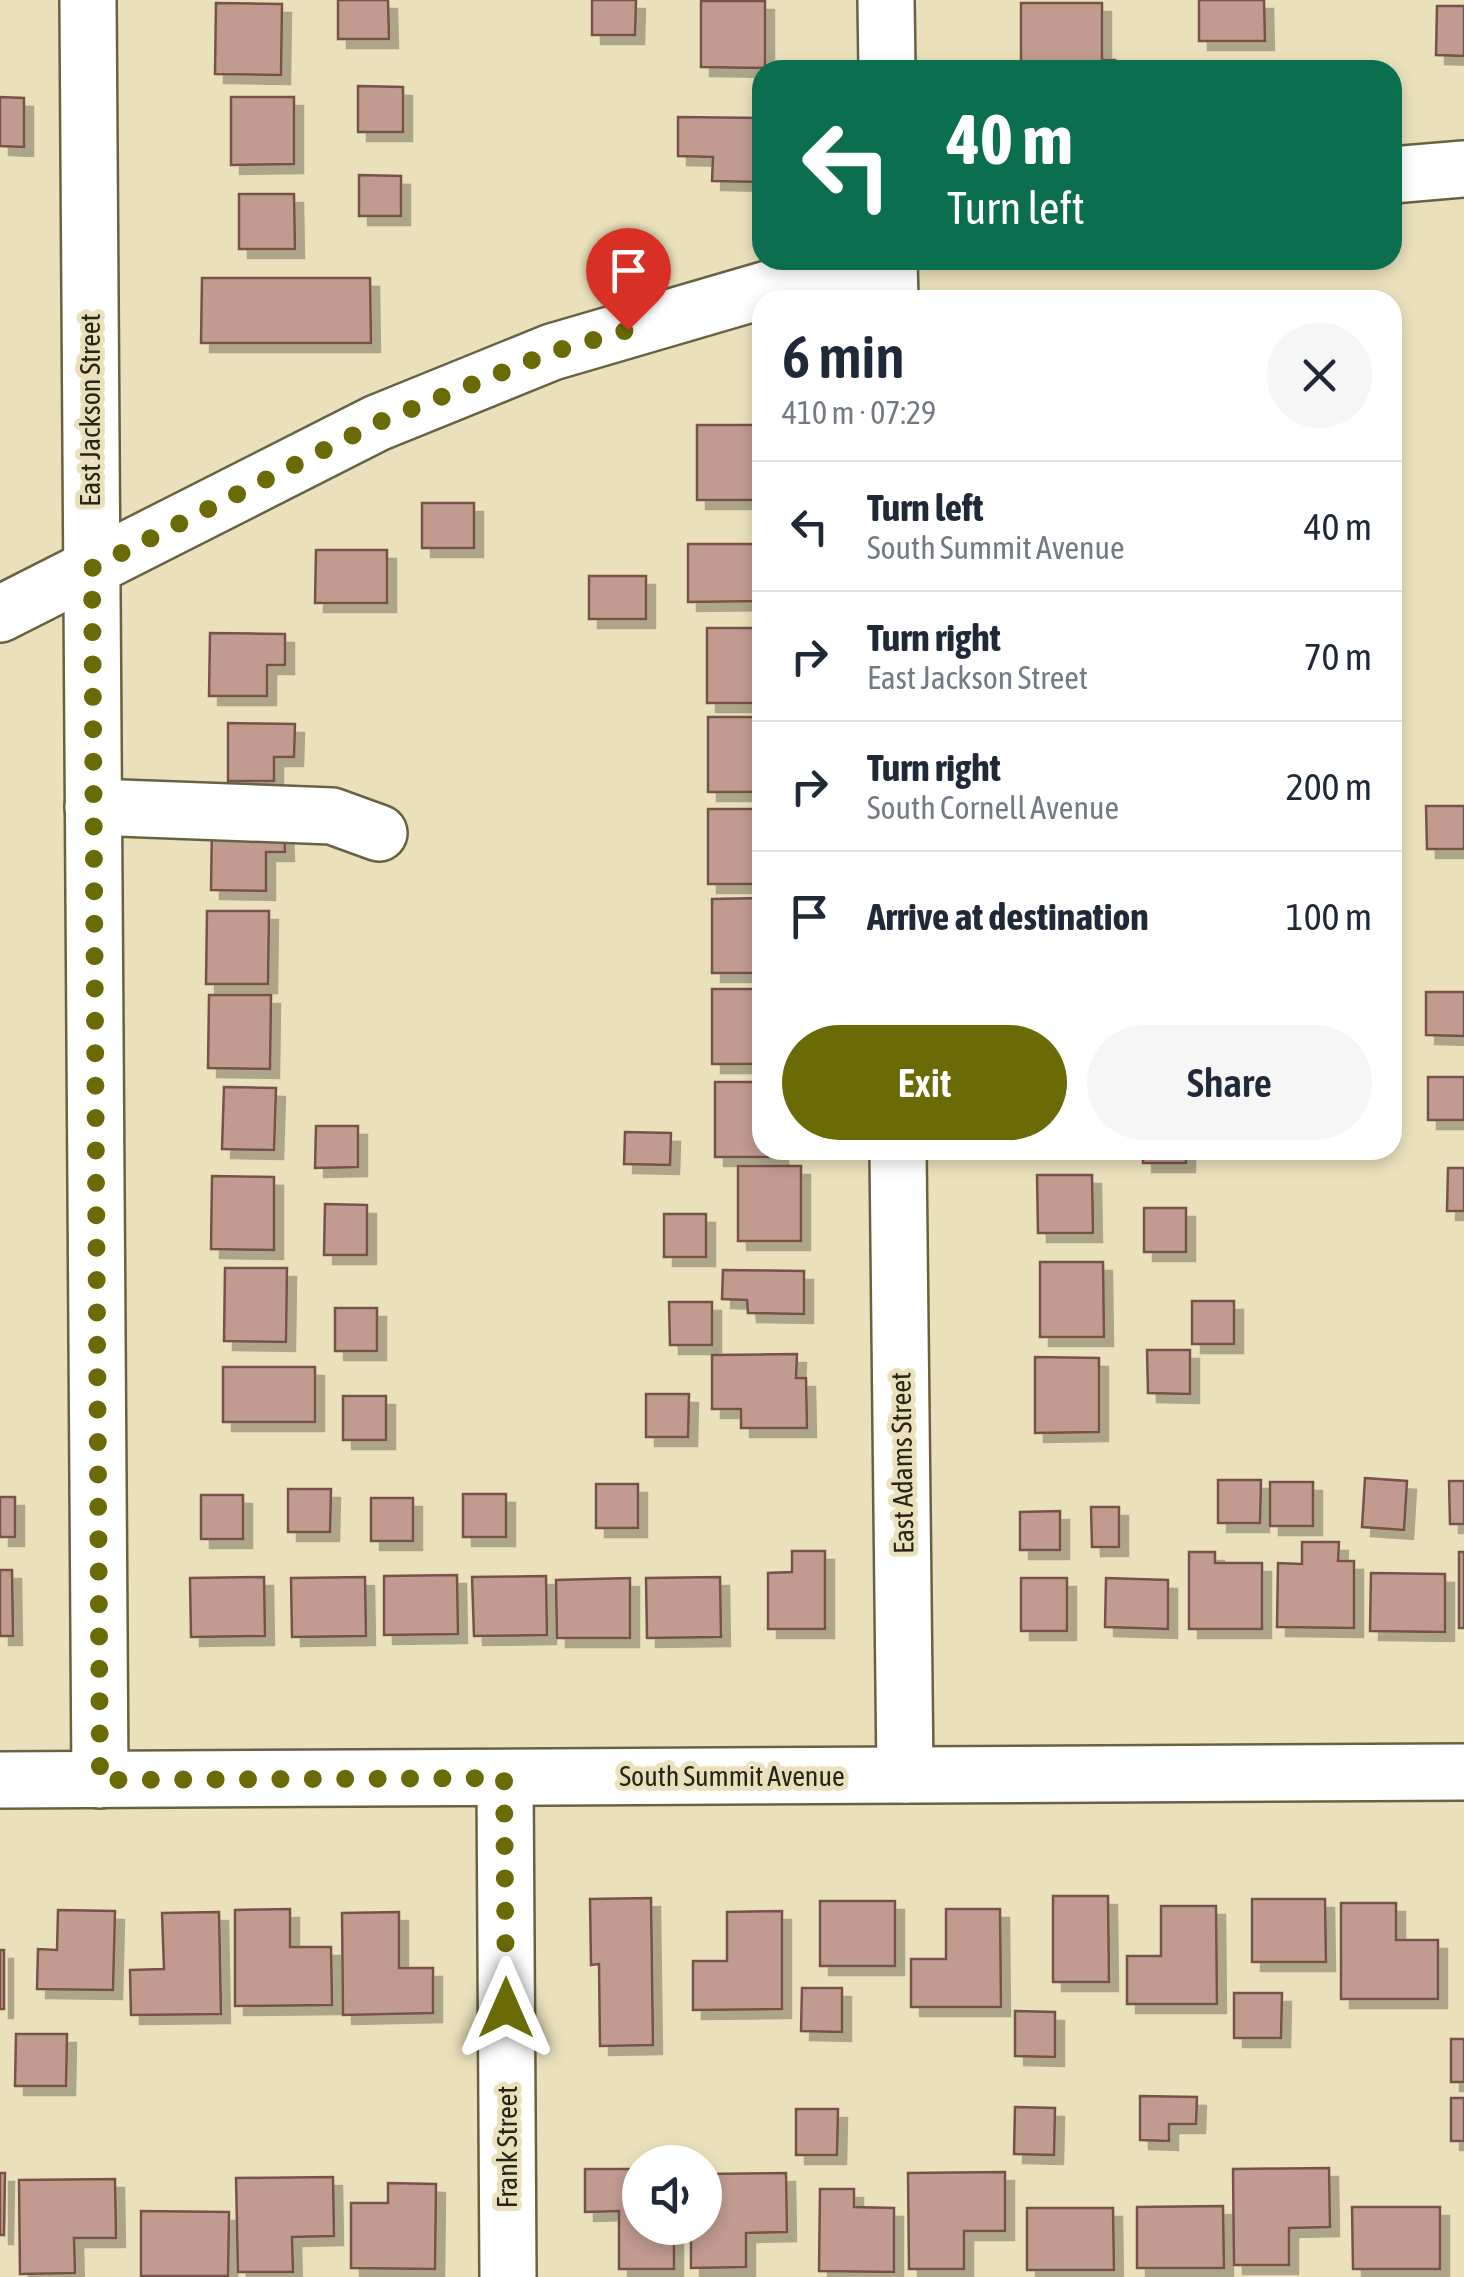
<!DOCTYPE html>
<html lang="en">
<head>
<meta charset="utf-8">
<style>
  :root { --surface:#fff; --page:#f6f6f7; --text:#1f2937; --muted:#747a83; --line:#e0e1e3; --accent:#6a6a07 }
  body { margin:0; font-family:"Asap Condensed",sans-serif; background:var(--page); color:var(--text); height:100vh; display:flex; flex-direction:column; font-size:38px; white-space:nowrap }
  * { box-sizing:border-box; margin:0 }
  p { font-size:32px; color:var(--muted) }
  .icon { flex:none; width:55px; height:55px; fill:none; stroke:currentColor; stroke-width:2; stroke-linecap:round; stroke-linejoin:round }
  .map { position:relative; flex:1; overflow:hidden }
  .side { position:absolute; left:752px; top:290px; width:650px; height:870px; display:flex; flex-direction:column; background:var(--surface); border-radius:30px; box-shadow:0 5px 15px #0003 }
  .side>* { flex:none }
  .banner { position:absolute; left:752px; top:60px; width:650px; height:210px; border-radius:30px; box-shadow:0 5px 15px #0003; background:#0b6e4f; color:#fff; overflow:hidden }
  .tools { position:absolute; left:622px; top:2145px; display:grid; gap:20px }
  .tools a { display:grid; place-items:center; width:100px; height:100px; border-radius:50%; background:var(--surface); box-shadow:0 5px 15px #0003; font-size:50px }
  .pin { position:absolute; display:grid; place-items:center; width:85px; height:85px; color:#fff; margin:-102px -42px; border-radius:50% 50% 50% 0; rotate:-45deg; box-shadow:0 0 10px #0007 }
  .pin .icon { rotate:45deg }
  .me { position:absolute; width:110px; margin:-55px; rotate:0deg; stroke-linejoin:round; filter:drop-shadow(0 0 8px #0008) }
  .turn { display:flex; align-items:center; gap:35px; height:210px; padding:0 30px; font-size:45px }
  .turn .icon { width:130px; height:130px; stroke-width:2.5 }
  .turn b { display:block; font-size:70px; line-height:85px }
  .round { display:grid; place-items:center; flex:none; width:105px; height:105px; border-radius:52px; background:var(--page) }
  .summary { display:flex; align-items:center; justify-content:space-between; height:170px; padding:0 30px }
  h1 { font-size:60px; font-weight:600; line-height:75px }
  .cta { display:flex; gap:20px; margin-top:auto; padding:20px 30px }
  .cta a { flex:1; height:115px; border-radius:60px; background:var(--accent); color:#fff; font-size:40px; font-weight:600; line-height:115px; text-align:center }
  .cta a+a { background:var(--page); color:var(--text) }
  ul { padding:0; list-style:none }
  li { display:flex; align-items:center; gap:30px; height:130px; padding:0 30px; border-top:2px solid var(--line) }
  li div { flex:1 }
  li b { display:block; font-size:38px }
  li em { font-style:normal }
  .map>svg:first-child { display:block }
  .building { fill:#c29b90; stroke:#765349; stroke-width:2.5; filter:url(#shadow) }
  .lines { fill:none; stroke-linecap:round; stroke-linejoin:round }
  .minor-casing { stroke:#696241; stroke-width:60 }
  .minor { stroke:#fff; stroke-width:55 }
  .route { stroke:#6a6a07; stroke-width:18; stroke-dasharray:0 32.4 }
  .labels { text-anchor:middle; stroke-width:10; stroke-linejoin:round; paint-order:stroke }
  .street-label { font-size:28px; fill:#282517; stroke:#eae1bc }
</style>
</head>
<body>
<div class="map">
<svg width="1464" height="2277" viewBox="0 0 1464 2277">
  <defs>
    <filter id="shadow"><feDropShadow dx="9" dy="9" stdDeviation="0" flood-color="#0004"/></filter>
  </defs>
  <rect width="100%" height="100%" fill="#eae1bc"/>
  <g class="building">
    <polygon points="338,0 388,0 389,39 338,39"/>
    <polygon points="592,0 636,0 635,35 592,35"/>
    <polygon points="1199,0 1264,0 1265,41 1199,41"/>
    <polygon points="701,1 765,1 765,68 701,67"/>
    <polygon points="216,3 282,4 281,75 215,74"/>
    <polygon points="1021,3 1102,3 1102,60 1115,60 1115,70 1021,70"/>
    <polygon points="1437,6 1464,6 1464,56 1436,55"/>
    <polygon points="358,86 403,87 403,132 358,132"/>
    <polygon points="0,97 24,98 24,147 0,146"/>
    <polygon points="231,97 294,97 294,164 231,165"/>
    <polygon points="678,117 762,118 762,182 712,181 713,157 678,156"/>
    <polygon points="359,175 401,176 401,216 359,216"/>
    <polygon points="239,194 294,194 295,249 239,249"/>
    <polygon points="202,278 370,278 371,343 201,343"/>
    <rect x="697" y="425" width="64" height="75"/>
    <rect x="422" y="503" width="52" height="45"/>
    <polygon points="688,544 762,544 762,601 688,602"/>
    <polygon points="316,550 387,550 387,603 315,603"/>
    <rect x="589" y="576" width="57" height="43"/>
    <rect x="707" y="628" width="55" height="75"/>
    <polygon points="210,633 285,634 285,665 267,665 267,696 209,696"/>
    <rect x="708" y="717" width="54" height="75"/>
    <polygon points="228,723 295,724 294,757 274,757 274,781 228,781"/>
    <polygon points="1426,806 1464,806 1464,849 1427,849"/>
    <rect x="708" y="809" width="54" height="75"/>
    <polygon points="212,824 284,824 285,852 266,852 266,891 211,890"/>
    <polygon points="762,898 762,973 712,973 712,899"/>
    <polygon points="207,911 269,911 268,984 206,984"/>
    <rect x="712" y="989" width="50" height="75"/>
    <polygon points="1426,992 1464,992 1464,1036 1426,1035"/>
    <polygon points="209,995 271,995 270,1069 208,1068"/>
    <rect x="1428" y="1077" width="36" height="43"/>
    <polygon points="715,1082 762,1082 762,1150 779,1150 779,1157 715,1157"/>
    <polygon points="224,1087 276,1088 274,1150 222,1149"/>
    <polygon points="316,1126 358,1126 358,1167 315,1168"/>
    <polygon points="625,1132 671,1133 670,1165 624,1164"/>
    <rect x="1143" y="1150" width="43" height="13"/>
    <rect x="738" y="1166" width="63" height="75"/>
    <polygon points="1448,1168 1464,1168 1464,1211 1447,1211"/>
    <polygon points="1037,1175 1092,1175 1093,1233 1038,1233"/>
    <polygon points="212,1176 274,1177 274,1250 211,1249"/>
    <polygon points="325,1204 367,1205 367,1255 324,1255"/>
    <rect x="1144" y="1208" width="42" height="44"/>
    <rect x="664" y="1214" width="42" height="43"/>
    <polygon points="1040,1262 1103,1262 1104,1337 1040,1337"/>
    <polygon points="225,1268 287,1268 286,1342 224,1341"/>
    <polygon points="723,1270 804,1271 804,1314 748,1313 747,1300 722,1299"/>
    <rect x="1192" y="1301" width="42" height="43"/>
    <polygon points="669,1302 712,1302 712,1345 670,1345"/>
    <rect x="335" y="1308" width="42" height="43"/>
    <polygon points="1147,1350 1190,1350 1190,1394 1148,1393"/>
    <polygon points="797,1354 796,1378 806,1378 807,1428 741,1428 741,1409 712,1409 712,1355"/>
    <polygon points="1035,1357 1099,1358 1099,1432 1035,1433"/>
    <rect x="223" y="1367" width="92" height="55"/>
    <polygon points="646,1394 689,1394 688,1437 646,1437"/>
    <rect x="343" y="1396" width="43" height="44"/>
    <polygon points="1365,1478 1407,1481 1404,1530 1362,1527"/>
    <polygon points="1218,1480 1261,1480 1260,1523 1218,1523"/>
    <polygon points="1449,1481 1464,1481 1464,1524 1450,1524"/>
    <rect x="1270" y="1482" width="43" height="44"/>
    <rect x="596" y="1484" width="42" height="44"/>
    <polygon points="288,1489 331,1489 330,1532 288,1532"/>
    <rect x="463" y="1494" width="43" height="43"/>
    <rect x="201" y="1495" width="42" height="44"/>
    <rect x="0" y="1497" width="15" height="40"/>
    <rect x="371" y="1498" width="42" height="43"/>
    <polygon points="1091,1507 1119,1507 1119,1547 1092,1547"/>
    <polygon points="1060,1511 1060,1550 1020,1550 1020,1512"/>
    <polygon points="1302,1542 1339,1542 1338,1561 1354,1561 1354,1628 1277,1627 1278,1563 1302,1564"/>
    <polygon points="792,1551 825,1551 825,1629 768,1629 768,1573 792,1572"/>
    <polygon points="1189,1552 1215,1552 1215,1563 1262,1563 1262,1629 1189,1629"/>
    <rect x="1459" y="1552" width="5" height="76"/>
    <polygon points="0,1570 12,1570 13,1636 0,1636"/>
    <polygon points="1371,1573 1445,1574 1445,1632 1370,1631"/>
    <polygon points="457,1575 458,1634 384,1635 384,1576"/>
    <polygon points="546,1576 547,1635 474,1636 472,1577"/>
    <polygon points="264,1577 265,1636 191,1637 190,1578"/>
    <polygon points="365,1577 366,1636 292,1637 291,1578"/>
    <polygon points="720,1577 721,1637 647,1638 646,1578"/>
    <polygon points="630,1578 630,1638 557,1638 556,1580"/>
    <rect x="1021" y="1578" width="46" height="53"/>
    <polygon points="1106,1578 1168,1580 1168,1629 1105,1627"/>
    <polygon points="1053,1896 1108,1896 1109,1982 1053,1982"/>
    <polygon points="651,1898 653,2045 600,2046 599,1964 591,1965 590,1899"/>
    <polygon points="1252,1899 1325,1899 1326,1962 1252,1962"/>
    <rect x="820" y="1901" width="75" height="65"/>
    <polygon points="1341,1903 1396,1903 1396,1940 1438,1940 1438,1999 1341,1999"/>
    <polygon points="1161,1906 1216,1906 1217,2004 1127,2004 1127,1956 1161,1956"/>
    <polygon points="290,1909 290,1947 331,1947 332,2005 235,2006 235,1910"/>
    <polygon points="946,1909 1000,1909 1001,2007 911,2007 911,1959 946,1959"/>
    <polygon points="58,1910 115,1911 113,1990 37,1989 38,1949 57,1950"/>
    <polygon points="782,1911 782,2009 693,2010 693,1961 727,1961 727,1912"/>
    <polygon points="219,1912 221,2014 131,2015 130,1970 164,1969 162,1913"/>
    <polygon points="399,1912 399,1968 433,1968 433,2013 343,2015 342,1913"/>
    <rect x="0" y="1950" width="4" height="59"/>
    <polygon points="802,1988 842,1988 842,2032 801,2031"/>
    <polygon points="1234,1993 1282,1993 1281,2038 1234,2038"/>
    <polygon points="1015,2011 1055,2012 1055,2057 1015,2056"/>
    <polygon points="16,2034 67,2034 66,2086 15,2086"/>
    <rect x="1451" y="2039" width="13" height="43"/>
    <polygon points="1140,2096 1197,2097 1196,2124 1169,2124 1169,2141 1140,2140"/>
    <rect x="1451" y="2098" width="13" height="43"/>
    <polygon points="1015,2107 1055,2108 1054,2155 1014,2154"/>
    <polygon points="796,2109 838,2109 837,2155 796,2155"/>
    <polygon points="1329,2168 1330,2227 1289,2228 1289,2265 1234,2265 1233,2169"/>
    <polygon points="585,2169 640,2169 640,2228 674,2228 674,2269 619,2269 619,2211 585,2212"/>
    <polygon points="1005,2172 1005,2231 964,2231 964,2269 909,2269 908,2173"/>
    <polygon points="0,2173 5,2173 4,2235 0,2235"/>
    <polygon points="786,2173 787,2232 746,2233 746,2267 691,2268 691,2228 705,2228 705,2174"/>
    <polygon points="333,2177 334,2236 292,2237 293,2272 238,2272 236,2178"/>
    <polygon points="115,2179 116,2238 74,2238 75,2273 20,2274 19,2180"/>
    <polygon points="388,2183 436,2184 435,2269 351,2268 351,2203 388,2203"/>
    <polygon points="820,2189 854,2189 854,2207 894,2208 894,2272 819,2271"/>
    <polygon points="1223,2206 1224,2268 1137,2268 1137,2207"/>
    <polygon points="1352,2207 1440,2207 1440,2269 1353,2269"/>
    <polygon points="1027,2208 1113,2208 1114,2270 1027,2270"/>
    <polygon points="141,2211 229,2212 228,2276 141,2276"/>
  </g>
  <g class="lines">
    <defs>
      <g id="minor">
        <polyline points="88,0 100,1780"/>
        <polyline points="886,0 887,70"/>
        <polyline points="1392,175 1464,169"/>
        <polyline points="889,260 890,300"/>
        <polyline points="0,614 377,423 552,352 867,260"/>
        <polyline points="93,807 332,816 379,833"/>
        <polyline points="898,1150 905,1775"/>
        <polyline points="505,1778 508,2277"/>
        <polyline points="0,1780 1464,1772"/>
      </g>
    </defs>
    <use href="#minor" class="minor-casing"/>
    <use href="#minor" class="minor"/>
  </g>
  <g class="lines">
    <polyline class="route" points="506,2008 504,1778 100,1780 92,568 377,423 552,352 628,330"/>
  </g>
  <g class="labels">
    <g class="street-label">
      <text transform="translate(90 410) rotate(-90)" y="10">East Jackson Street</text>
      <text transform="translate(902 1463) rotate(-91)" y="10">East Adams Street</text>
      <text x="732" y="1786">South Summit Avenue</text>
      <text transform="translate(507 2147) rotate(-90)" y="10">Frank Street</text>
    </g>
  </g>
</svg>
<div class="tools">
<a><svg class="icon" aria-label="sound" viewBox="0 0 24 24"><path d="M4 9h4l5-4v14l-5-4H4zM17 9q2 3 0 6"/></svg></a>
</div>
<div class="pin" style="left:628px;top:330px;background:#d93025"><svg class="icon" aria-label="arrive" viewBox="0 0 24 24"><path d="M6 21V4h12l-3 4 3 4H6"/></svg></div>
<svg class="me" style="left:506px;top:2008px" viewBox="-20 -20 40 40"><path d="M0-17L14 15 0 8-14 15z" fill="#6a6a07" stroke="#fff" stroke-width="4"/></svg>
<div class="banner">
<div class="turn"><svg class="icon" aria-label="left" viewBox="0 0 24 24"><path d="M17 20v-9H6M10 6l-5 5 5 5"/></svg><div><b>40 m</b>Turn left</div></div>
</div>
<section class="side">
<div class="summary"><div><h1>6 min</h1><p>410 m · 07:29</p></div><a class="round"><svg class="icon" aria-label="close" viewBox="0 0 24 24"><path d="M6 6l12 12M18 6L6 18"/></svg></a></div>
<ul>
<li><svg class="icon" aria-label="left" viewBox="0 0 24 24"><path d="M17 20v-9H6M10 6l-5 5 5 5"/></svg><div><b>Turn left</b><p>South Summit Avenue</p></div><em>40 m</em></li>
<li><svg class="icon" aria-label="right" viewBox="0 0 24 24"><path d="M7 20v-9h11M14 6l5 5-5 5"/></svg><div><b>Turn right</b><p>East Jackson Street</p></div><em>70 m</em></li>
<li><svg class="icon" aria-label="right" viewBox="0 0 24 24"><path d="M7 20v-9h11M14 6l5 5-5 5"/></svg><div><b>Turn right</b><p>South Cornell Avenue</p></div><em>200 m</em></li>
<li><svg class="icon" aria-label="arrive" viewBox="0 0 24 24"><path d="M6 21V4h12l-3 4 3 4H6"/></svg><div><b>Arrive at destination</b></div><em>100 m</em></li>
</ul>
<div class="cta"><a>Exit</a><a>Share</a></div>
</section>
</div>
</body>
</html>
